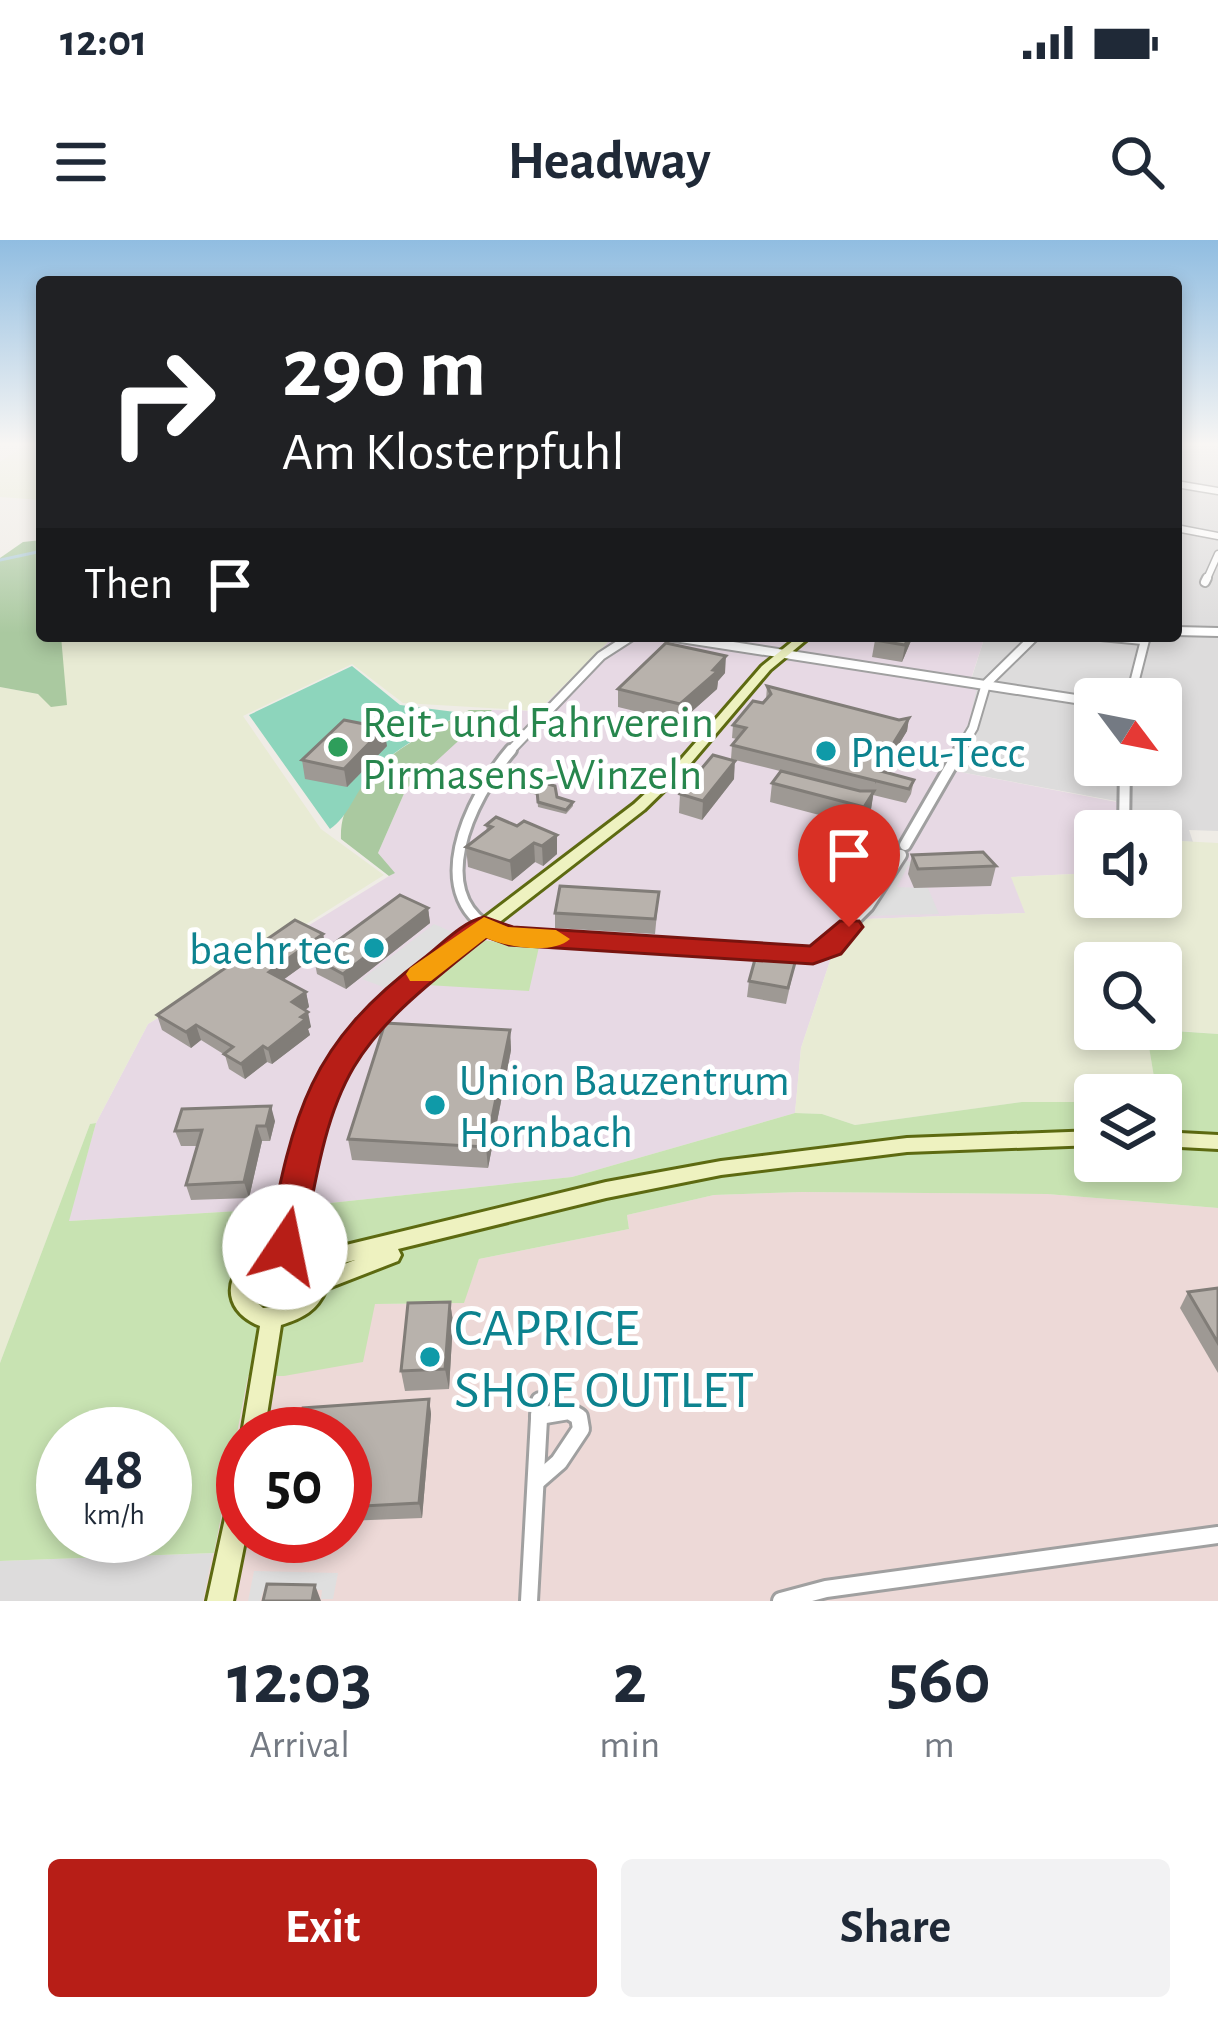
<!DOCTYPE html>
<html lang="en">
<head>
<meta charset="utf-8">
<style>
  :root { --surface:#fff; --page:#f2f2f3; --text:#1f2937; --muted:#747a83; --accent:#b71e17 }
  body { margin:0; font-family:"Alegreya Sans",sans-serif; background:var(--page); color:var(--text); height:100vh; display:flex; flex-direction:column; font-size:45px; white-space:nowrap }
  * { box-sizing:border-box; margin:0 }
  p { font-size:39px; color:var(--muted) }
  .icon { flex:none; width:66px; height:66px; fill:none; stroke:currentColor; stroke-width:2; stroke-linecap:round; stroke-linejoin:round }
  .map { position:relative; height:1361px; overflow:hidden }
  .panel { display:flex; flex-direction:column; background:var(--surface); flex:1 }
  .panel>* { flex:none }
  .banner { position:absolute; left:36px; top:36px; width:1146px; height:366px; border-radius:12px; box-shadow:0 6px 18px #0003; background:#202124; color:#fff; overflow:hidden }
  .needle { width:78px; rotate:122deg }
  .tools { position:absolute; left:1074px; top:438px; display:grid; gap:24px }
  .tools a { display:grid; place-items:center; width:108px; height:108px; border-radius:12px; background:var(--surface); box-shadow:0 6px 18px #0003; font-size:60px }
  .speed { position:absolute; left:36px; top:1167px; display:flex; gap:24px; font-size:60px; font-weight:700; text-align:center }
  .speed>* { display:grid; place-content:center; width:156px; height:156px; border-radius:50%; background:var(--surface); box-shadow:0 6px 18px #0003; line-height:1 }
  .speed small { font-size:30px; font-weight:400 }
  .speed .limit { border:18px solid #d22; background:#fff; color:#111 }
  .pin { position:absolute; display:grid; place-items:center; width:102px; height:102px; color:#fff; margin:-123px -51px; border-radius:50% 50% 50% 0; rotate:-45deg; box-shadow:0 0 12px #0007 }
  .pin .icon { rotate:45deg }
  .me { position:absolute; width:132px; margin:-66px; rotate:11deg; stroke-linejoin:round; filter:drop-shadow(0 0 9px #0008) }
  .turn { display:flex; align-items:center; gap:42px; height:252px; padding:0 48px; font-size:54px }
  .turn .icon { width:156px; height:156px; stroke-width:2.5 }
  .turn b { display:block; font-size:84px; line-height:102px }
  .then { display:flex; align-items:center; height:114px; padding:0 48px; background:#0003; gap:24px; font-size:45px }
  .eta { display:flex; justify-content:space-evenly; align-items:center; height:204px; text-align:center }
  .eta b { font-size:72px; font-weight:600; line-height:84px }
  .primary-button { display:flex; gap:24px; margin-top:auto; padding:24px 48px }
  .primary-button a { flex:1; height:138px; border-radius:12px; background:var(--accent); color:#fff; font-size:48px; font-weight:600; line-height:138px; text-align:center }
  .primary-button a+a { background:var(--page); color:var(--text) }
  .status { display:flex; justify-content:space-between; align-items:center; height:84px; padding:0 60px; background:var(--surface); direction:ltr }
  .status svg { height:33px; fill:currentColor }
  header { display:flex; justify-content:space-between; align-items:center; height:156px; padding:0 48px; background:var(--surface); font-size:54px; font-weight:600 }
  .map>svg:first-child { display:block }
  .residential { fill:#dddcdc; fill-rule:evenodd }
  .commercial { fill:#edd9d7; fill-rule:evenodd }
  .industrial { fill:#e7d9e4 }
  .farmland { fill:#e8ebd4 }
  .grass { fill:#c8e3b2; fill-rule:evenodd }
  .forest { fill:#aac9a0 }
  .pitch { fill:#8dd5bc }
  .parking { fill:#dfdfdf }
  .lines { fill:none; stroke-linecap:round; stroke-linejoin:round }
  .stream { stroke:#accbd7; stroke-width:3 }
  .street-far3-casing { stroke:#a0a0a0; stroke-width:9 }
  .street-far2-casing { stroke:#a0a0a0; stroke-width:12 }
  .street-far1-casing { stroke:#a0a0a0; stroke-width:16 }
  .street-casing { stroke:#a0a0a0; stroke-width:22 }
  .secondary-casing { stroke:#5d6a11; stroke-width:6 }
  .street-far3 { stroke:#fff; stroke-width:6 }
  .street-far2 { stroke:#fff; stroke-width:8 }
  .street-far1 { stroke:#fff; stroke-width:10 }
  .street { stroke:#fff; stroke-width:16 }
  .secondary { fill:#eef2c0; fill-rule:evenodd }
  .wall { fill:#9e9994 }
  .shaded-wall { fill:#817d78 }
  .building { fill:#b8b2ac; stroke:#817d78; stroke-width:3 }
  .route { fill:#b71e17; stroke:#77140f; stroke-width:3 }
  .slow { fill:#f59e0b }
  .leisure-dot { fill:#2e9e5b; stroke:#fff; stroke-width:4.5 }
  .culture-dot { fill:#0f9aa8; stroke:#fff; stroke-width:4.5 }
  .labels { text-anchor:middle; stroke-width:10; stroke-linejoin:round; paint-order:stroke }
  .leisure-label { font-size:45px; fill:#27864d; stroke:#fff; text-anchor:start }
  .culture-label { font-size:45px; fill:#0d838f; stroke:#fff; text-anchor:start }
  .near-culture-label { font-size:54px; fill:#0d838f; stroke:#fff; text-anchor:start }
</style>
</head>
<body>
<div class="status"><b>12:01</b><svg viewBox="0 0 49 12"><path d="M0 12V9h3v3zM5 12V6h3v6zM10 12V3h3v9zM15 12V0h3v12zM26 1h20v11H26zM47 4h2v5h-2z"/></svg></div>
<header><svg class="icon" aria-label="menu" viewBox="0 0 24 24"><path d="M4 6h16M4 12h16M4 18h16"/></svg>Headway<svg class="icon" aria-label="search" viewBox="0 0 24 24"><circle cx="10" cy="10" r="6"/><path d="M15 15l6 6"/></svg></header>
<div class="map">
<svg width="1218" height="1361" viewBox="0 0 1218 1361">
  <rect width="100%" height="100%" fill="#efece6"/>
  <g class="residential">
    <path d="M1176,203H1218V591L1189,590L1193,602L1161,600V591H1117L1116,561L944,529L969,482V446L985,396H1176ZM1095,459H1161V525H1095Z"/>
    <polygon points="214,1313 203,1361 0,1361 0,1321"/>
  </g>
  <path class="commercial" d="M802,952L1047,954L1218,968V1361H203L248,1135L284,1136L375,1064L463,1063L479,1019L629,989L627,975L714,955ZM243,1194H345V1296H243Z"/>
  <polygon class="industrial" points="614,396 985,396 969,445 977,447 969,482 944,529 1117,562 1117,591 1095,591 1095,633 1012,637 1026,673 866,679 831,718 801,808 795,873 572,937 274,969 68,981 96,883 148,784 394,633 378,613 406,549 420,533 492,470 538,471"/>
  <g class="farmland">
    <polygon points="28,203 42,203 42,260 0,257 0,222"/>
    <polygon points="61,396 338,396 332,398 334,402 356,396 614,396 538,471 403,463 352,424 243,476 321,589 384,635 148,784 96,883 90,884 0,1123 0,447 38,454"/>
    <polygon points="1161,600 1218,603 1218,794 1157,789 1161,789 1161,723 1095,723 1095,789 1146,789 1157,855 1095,855 1095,862 1022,862 855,885 822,874 795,873 801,808 831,718 866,679 1025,673 1011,637 1095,633 1095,657 1161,657"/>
  </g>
  <g class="grass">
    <polygon points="482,700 539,707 529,751 427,745"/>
    <path d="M1146,789L1218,794V968L1047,954L802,952L714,955L627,975L629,989L479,1019L464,1063L375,1064L363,1122L284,1136H248L214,1313L0,1321V1123L90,884L96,883L69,981L274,969L572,937L795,873L822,874L855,885L1022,862H1095V921H1161V855H1157ZM63,1194H165V1296H63Z"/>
  </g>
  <g class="forest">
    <polygon points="42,300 42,396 61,396 67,465 51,467 38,454 0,447 0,318 23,302"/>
    <path d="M469,470H492L406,549L378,613L395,633L389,636L341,599C338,533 422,496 469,470Z"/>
  </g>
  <path class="pitch" d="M352,426L400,465L463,473C430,491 394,507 369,537C354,554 349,576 330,589L249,475Z"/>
  <g class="parking">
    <polygon points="904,620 927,627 928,631 908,626 897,647 928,648 939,674 867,676 891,647"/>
    <polygon points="434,684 454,693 386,748 362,739"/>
    <polygon points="254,1331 338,1333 333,1359 321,1359 322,1350 264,1349 260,1361 248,1361"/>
  </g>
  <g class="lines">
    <polyline class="stream" points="0,320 42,311"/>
    <defs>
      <g id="street-far3">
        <polyline points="1176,244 1218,251"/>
        <polyline points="1176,288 1218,296"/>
        <polyline points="1206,341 1218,314"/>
      </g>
      <g id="street-far2">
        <polyline points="1205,342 1207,338"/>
        <polyline points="1176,391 1218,392"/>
        <polyline points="668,396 1095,462"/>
        <polyline points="1101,396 1143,400"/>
        <polyline points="1130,459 1146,396"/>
        <polyline points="508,513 601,416 632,396"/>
        <polyline points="958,513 973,488 986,444 1035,396"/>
      </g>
      <g id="street-far1">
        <path d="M511,510C471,557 418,661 503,695L820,714L868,666L901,615"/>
        <polyline points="1124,591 1125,525"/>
        <polyline points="905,605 960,510"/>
      </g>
      <g id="street">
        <polyline points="536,1242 559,1222 581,1189 579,1177 569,1171 539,1176"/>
        <polyline points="529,1361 540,1161"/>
        <polyline points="781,1361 826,1349 1218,1295"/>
      </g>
      <g id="secondary">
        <path d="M799,396H811L770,430L685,530L644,570L408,753C388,773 367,793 352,817C316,874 308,943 295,1007L313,1013L606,942L721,921L907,898L1095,891V905L907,912L721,935L606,958L398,1009L401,1015L398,1021L326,1049C317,1071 303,1078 281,1085L264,1194H243V1197L242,1194L260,1086C227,1074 220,1041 249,1018C257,1012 266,1009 275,1006C291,938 301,868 340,809C355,785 376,765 396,745L634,564L677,524L762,426ZM284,1020L305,1028L307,1046C297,1062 282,1068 263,1068L252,1058C251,1037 264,1026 284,1020ZM355,1020L326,1031L325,1028Z"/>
        <polygon points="1161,892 1218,895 1218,909 1161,906"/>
        <polygon points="243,1239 243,1296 246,1296 233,1361 207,1361 231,1251 235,1243"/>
      </g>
    </defs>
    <use href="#street-far3" class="street-far3-casing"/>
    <use href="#street-far2" class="street-far2-casing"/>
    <use href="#street-far1" class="street-far1-casing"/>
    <use href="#street" class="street-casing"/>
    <use href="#secondary" class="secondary-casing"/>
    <use href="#street-far3" class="street-far3"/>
    <use href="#street-far2" class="street-far2"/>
    <use href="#street-far1" class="street-far1"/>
    <use href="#street" class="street"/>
    <use href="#secondary" class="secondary"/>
  </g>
  <g class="wall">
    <polygon points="913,396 902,422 872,417 875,400"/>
    <polygon points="725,433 718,441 717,449 680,482 618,467 618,449"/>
    <polygon points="767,446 899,480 909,478 907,491 882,531 914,540 911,554 906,563 873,555 871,569 861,586 770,562 772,543 780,531 731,519 732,505 737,499 732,498 733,485 763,463 766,460"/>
    <polygon points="387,506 347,547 305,539 302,520"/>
    <polygon points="734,539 702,580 679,573 680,554"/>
    <polygon points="522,546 573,562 573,566 566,574 538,567 537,555 522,551"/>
    <polygon points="496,577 557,614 543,626 535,622 512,641 468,627 466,607 487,591 486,585"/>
    <polygon points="912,615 996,626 991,646 914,648 908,634"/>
    <polygon points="659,652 655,694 555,688 555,673"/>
    <polygon points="428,668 430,683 346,749 317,734 314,718"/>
    <polygon points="323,694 326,709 283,740 306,752 309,767 305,770 311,787 308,789 310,795 272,824 267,822 245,839 229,829 225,815 201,800 191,808 162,790 157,775"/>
    <polygon points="796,719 786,764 747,757 749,741"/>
    <polygon points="510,790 511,810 488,928 352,920 348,899"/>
    <polygon points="275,881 270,901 262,901 249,958 191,960 186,945 197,906 181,906 175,891"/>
    <polygon points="1218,1048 1218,1133 1180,1068 1188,1052"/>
    <polygon points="450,1062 453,1082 449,1149 405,1151 401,1131"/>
    <polygon points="429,1159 431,1174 422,1278 345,1281 345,1194"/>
  </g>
  <g class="shaded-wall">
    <polygon points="909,396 913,396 902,422 905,405"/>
    <polygon points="726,416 725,433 718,441 717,449 680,482 680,464"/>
    <polygon points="909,478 907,491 875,544 877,530"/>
    <polygon points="384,488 387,506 347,547 344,529"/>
    <polygon points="735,521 734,539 702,580 703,561"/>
    <polygon points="874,551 871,569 861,586 864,567"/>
    <polygon points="557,595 557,614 543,626 542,606"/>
    <polygon points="534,603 535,622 512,641 510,621"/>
    <polygon points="428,668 430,683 346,749 343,734"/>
    <polygon points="323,694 326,709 273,747 269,732"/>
    <polygon points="306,752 309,767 295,778 292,762"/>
    <polygon points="308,772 311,787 308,789 310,795 272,824 268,809"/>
    <polygon points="196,785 201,800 191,808 186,792"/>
    <polygon points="510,790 511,810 488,928 486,907"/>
    <polygon points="263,806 267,822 245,839 241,824"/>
    <polygon points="271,866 275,881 270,901 266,886"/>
    <polygon points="257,886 262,901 249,958 244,942"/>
    <polygon points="450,1062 453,1082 449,1149 445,1129"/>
    <polygon points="429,1159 431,1174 422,1278 419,1263"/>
    <polygon points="315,1345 321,1361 312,1361"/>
  </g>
  <g class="building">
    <polygon points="876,396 909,396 905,405 875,400"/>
    <polygon points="666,403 726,416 713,430 718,431 680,464 618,449"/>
    <polygon points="767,446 899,480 909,478 877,530 914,540 909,549 732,505 746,488 733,485 753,461 763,463 771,454"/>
    <polygon points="344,480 384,488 344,529 302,520"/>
    <polygon points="713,515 735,521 703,561 680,554"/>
    <polygon points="781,531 860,551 874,551 864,567 772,543"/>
    <polygon points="530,539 555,546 557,557 573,562 566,570 538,562 537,551 522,546"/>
    <polygon points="496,577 517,586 524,581 557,595 542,606 534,603 510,621 466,607 492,587 486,585"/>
    <polygon points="983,612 996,626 918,629 912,615"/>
    <polygon points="560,646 659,652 655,679 555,673"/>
    <polygon points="400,655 428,668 343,734 314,718"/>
    <polygon points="295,680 323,694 269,732 306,752 292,762 308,772 301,777 306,779 268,809 263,806 241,824 224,814 233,807 196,785 186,792 157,775"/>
    <polygon points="757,712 796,719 788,748 749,741"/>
    <polygon points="385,783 510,790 486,907 348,899"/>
    <polygon points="271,866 266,886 257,886 244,942 186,945 202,890 175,891 182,869"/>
    <polygon points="1218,1048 1218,1103 1188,1052"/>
    <polygon points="450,1062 445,1129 401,1131 408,1063"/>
    <polygon points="429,1159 419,1263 345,1267 345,1194 299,1194 303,1168"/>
    <polygon points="267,1344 315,1345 312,1361 263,1361"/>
  </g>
  <linearGradient id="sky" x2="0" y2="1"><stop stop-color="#90bde1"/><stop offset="0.52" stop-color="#f8f6f4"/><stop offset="1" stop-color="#f8f6f4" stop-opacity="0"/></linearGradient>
  <rect width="1218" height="393" fill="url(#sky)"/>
  <path class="route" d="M484,677L513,687L810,706L840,681H859L863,687L841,714L813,724L509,705L487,697C346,808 334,830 303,1007L298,1018L285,1022L272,1018L267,1007C294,871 308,805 424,718C442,704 462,682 484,677Z"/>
  <path class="slow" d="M484,677L508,687L556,690L570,699C553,715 507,707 486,698L431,741H410L406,734L410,728Z"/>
  <circle class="leisure-dot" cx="338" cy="507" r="12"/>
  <g class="culture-dot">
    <circle cx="826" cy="511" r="12"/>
    <circle cx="374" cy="708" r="12"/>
    <circle cx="435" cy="865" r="12"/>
    <circle cx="430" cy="1117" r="12"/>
  </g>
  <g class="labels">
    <g class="leisure-label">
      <text x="362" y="497">Reit- und Fahrverein<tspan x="362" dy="52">Pirmasens-Winzeln</tspan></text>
    </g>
    <g class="culture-label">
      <text x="850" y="527">Pneu-Tecc</text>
      <text x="350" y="724" text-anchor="end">baehr tec</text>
      <text x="459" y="855">Union Bauzentrum<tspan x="459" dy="52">Hornbach</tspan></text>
    </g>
    <g class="near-culture-label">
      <text x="454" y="1105">CAPRICE<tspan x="454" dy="62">SHOE OUTLET</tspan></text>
    </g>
  </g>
</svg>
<div class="tools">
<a><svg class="needle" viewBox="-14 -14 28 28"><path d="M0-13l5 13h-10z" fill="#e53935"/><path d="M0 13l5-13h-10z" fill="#747a83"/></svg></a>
<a><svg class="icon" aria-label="sound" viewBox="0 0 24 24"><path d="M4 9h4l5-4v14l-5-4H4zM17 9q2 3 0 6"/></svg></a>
<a><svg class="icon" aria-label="search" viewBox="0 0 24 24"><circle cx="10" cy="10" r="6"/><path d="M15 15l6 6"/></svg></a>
<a><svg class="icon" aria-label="layers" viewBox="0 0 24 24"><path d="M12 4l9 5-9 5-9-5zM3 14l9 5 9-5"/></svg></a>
</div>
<div class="speed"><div>48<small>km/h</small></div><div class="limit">50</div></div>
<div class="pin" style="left:849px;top:687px;background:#d93025"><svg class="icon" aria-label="arrive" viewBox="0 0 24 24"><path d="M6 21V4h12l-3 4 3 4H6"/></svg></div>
<svg class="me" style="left:285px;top:1007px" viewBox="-20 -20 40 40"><circle r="19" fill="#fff"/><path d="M0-13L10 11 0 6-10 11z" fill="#b71e17"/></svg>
<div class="banner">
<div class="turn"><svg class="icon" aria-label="right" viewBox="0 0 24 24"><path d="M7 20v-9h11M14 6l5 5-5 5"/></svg><div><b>290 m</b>Am Klosterpfuhl</div></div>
<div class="then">Then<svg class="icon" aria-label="arrive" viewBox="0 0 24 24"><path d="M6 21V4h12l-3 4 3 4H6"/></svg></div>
</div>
</div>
<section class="panel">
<div class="eta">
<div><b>12:03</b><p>Arrival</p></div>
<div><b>2</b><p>min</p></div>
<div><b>560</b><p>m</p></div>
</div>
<div class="primary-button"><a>Exit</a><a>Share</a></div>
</section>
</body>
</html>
